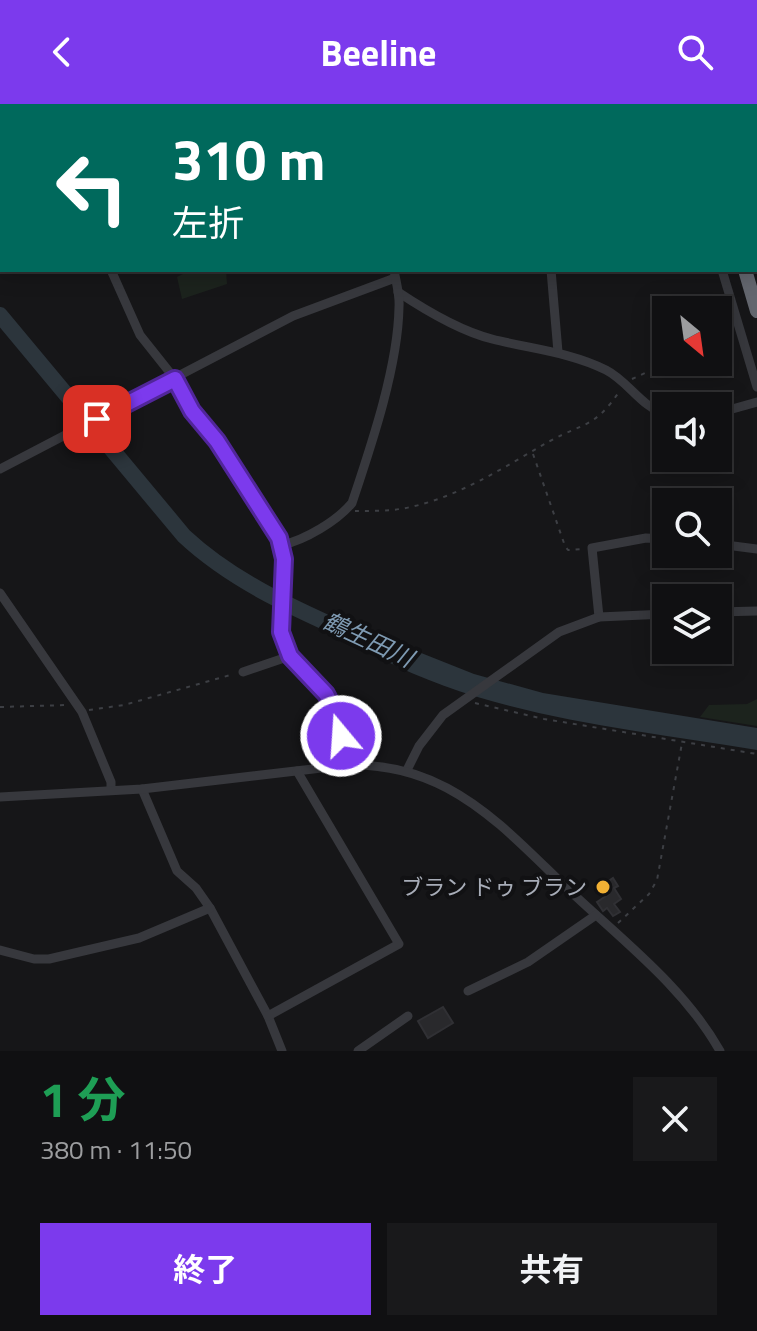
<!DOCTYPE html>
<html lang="ja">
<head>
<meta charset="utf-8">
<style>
  :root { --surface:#101012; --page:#19191b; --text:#f1f3f6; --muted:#9c9d9f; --line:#303032; --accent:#7c3aed }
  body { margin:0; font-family:"Titillium Web","Noto Sans JP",sans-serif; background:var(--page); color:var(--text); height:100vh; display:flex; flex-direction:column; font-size:30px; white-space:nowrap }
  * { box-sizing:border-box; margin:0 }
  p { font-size:26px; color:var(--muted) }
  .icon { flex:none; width:44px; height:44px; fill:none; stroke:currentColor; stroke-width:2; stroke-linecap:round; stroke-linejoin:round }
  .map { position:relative; height:947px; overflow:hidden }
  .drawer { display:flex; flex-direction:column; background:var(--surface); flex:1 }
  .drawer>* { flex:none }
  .banner { position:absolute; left:0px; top:0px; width:758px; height:168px; box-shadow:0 4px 20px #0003,0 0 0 2px var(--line); background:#00695c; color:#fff; overflow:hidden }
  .needle { width:52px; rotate:151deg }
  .controls { position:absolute; left:652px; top:192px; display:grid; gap:16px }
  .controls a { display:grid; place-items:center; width:80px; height:80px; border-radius:0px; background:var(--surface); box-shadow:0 4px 20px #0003,0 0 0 2px var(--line); font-size:40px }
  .pin { position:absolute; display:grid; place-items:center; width:68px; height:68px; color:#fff; margin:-34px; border-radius:16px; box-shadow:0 4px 12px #0006 }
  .me { position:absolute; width:88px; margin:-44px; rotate:342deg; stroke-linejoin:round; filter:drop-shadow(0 0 6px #0008) }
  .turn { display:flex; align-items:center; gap:28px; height:168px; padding:0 40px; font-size:36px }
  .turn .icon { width:104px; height:104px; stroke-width:2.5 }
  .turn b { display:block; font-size:56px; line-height:68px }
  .round { display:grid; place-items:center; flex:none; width:84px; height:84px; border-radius:0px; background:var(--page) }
  .head { display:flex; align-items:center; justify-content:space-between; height:136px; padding:0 40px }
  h1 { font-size:48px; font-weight:700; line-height:60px; color:#1e9e55 }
  .button { display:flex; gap:16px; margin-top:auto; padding:16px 40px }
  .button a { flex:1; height:92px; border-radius:0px; background:var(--accent); color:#fff; font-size:32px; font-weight:700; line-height:92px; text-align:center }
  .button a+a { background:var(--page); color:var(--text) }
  header { display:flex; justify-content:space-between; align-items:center; height:104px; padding:0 40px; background:var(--accent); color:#fff; font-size:36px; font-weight:700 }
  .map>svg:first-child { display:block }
  .green { fill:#1c231d }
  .water { fill:#2c353c }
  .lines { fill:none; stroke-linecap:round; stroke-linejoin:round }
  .river { stroke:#2c353c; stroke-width:16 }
  .building { fill:#29292c; stroke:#303034; stroke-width:2 }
  .path { stroke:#3d3f44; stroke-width:2; stroke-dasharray:4 6; stroke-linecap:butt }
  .minor { stroke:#37383d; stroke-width:9 }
  .highway { stroke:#63666e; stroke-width:14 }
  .route-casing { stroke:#51269a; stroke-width:20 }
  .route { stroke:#7c3aed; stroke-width:14 }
  .poi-dot { fill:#f2b134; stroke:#111113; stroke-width:3 }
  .labels { text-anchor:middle; stroke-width:8; stroke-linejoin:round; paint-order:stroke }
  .poi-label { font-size:22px; fill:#a8adb8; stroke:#111113; text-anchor:end }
  .water-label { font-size:24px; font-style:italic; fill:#7f9bb3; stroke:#111113 }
</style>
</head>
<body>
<header><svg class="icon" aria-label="back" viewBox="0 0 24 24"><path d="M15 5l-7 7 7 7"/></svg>Beeline<svg class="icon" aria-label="search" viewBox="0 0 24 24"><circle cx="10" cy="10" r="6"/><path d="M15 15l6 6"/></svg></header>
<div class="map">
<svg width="757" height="947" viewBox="0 0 757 947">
  <rect width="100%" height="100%" fill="#161618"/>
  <g class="green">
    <polygon points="191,166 226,166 227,180 182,195 177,173"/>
    <polygon points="757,595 757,622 700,613 709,601 747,600"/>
  </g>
  <path class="water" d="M386,535L474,570L543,589L757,624V646C630,625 497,614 380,554L376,541Z"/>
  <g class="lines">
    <path class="river" d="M0,211L184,432C244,488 322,515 395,550"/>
  </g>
  <g class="building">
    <polygon points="613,774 618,782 614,784 621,795 614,800 620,808 613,812 607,804 603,807 597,798 609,790 603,781"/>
    <polygon points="443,903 453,919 428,934 418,917"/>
  </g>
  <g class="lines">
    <g class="path">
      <polyline points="718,237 732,231"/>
      <polyline points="632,275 669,258"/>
      <polyline points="533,350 565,442 568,446 583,445"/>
      <path d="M355,407C367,407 380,407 392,406C449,400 502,364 550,337C585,318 594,324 619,288"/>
      <polyline points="475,599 544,615 757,650"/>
      <polyline points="0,603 67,601"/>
      <polyline points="89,606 124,601 234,570"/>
      <polyline points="618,819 649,790 657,776 682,639"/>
    </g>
    <g class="minor">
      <polyline points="335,0 336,2"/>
      <polyline points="512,0 518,2"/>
      <polyline points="675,0 675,2"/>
      <polyline points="751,0 751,2"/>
      <polyline points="94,2 95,0"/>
      <polyline points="274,2 283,0"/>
      <polyline points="575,2 576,0"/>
      <polyline points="756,22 757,26"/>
      <polyline points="756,69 757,69"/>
      <polyline points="111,166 140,231 175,275 192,307 217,337 276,427 282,441 284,455 279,519 284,537 290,552 326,590 331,598 347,661"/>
      <polyline points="551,166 558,248"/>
      <polyline points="722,166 757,283"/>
      <path d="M398,188C425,206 460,227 492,235C531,245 570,248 606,266C628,277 642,304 666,310"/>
      <polyline points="718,309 757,298"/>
      <polyline points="0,365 293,212 395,174"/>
      <polyline points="718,440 757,445"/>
      <path d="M282,441C305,436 337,417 352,399C371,342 398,263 399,203C400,191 396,178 394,166"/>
      <polyline points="0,489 82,608 111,678 111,686"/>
      <polyline points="718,508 757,507"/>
      <polyline points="599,513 592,444 646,434 666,435"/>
      <polyline points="243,568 290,552"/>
      <polyline points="407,666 419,642 443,611 559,528 599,513 666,510"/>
      <polyline points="142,685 177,767 196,784 210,804 268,912 282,947"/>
      <path d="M0,693L142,685L347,661C384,660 415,667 447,684C494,709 531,750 569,786C622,836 684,883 720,947"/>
      <polyline points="0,846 34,855 49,855 139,834 210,804"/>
      <polyline points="468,887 528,858 596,811"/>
      <polyline points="268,912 399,840 297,667"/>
      <polyline points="358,947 408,912"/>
    </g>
    <g class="highway">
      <polyline points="703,0 703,2"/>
      <polyline points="723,0 723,2"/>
      <polyline points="756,130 757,133"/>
      <polyline points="745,166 757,207"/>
    </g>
  </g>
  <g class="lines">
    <defs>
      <polyline id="route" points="97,315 175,275 192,307 217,337 279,434 284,455 281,528 290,552 326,590 335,607 341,632"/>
    </defs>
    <use href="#route" class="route-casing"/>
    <use href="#route" class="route"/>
  </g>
  <circle class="poi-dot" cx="603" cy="783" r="8"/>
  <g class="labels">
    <g class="poi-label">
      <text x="587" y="791">ブラン ドゥ ブラン</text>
    </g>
    <g class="water-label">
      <text transform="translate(368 536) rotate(25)" y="8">鶴生田川</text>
    </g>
  </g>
</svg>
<div class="controls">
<a><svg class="needle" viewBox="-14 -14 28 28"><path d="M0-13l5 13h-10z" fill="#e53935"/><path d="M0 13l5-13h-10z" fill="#9c9d9f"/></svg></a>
<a><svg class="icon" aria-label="sound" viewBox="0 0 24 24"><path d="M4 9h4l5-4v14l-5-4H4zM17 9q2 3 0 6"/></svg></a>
<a><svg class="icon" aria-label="search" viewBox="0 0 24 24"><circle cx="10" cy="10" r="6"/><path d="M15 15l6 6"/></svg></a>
<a><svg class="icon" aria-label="layers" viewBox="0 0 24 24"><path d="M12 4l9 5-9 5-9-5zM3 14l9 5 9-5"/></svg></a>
</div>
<div class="pin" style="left:97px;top:315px;background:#d93025"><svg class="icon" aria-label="arrive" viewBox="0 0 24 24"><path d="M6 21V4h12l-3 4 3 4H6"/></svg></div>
<svg class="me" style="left:341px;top:632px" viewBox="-20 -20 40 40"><circle r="17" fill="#7c3aed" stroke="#fff" stroke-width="3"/><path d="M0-11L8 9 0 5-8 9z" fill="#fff"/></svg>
<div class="banner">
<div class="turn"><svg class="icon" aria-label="left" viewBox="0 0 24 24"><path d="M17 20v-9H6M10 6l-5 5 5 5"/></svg><div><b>310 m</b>左折</div></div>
</div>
</div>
<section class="drawer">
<div class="head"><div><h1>1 分</h1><p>380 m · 11:50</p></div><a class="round"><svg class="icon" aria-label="close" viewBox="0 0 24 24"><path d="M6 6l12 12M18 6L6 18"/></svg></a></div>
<div class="button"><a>終了</a><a>共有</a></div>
</section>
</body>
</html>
